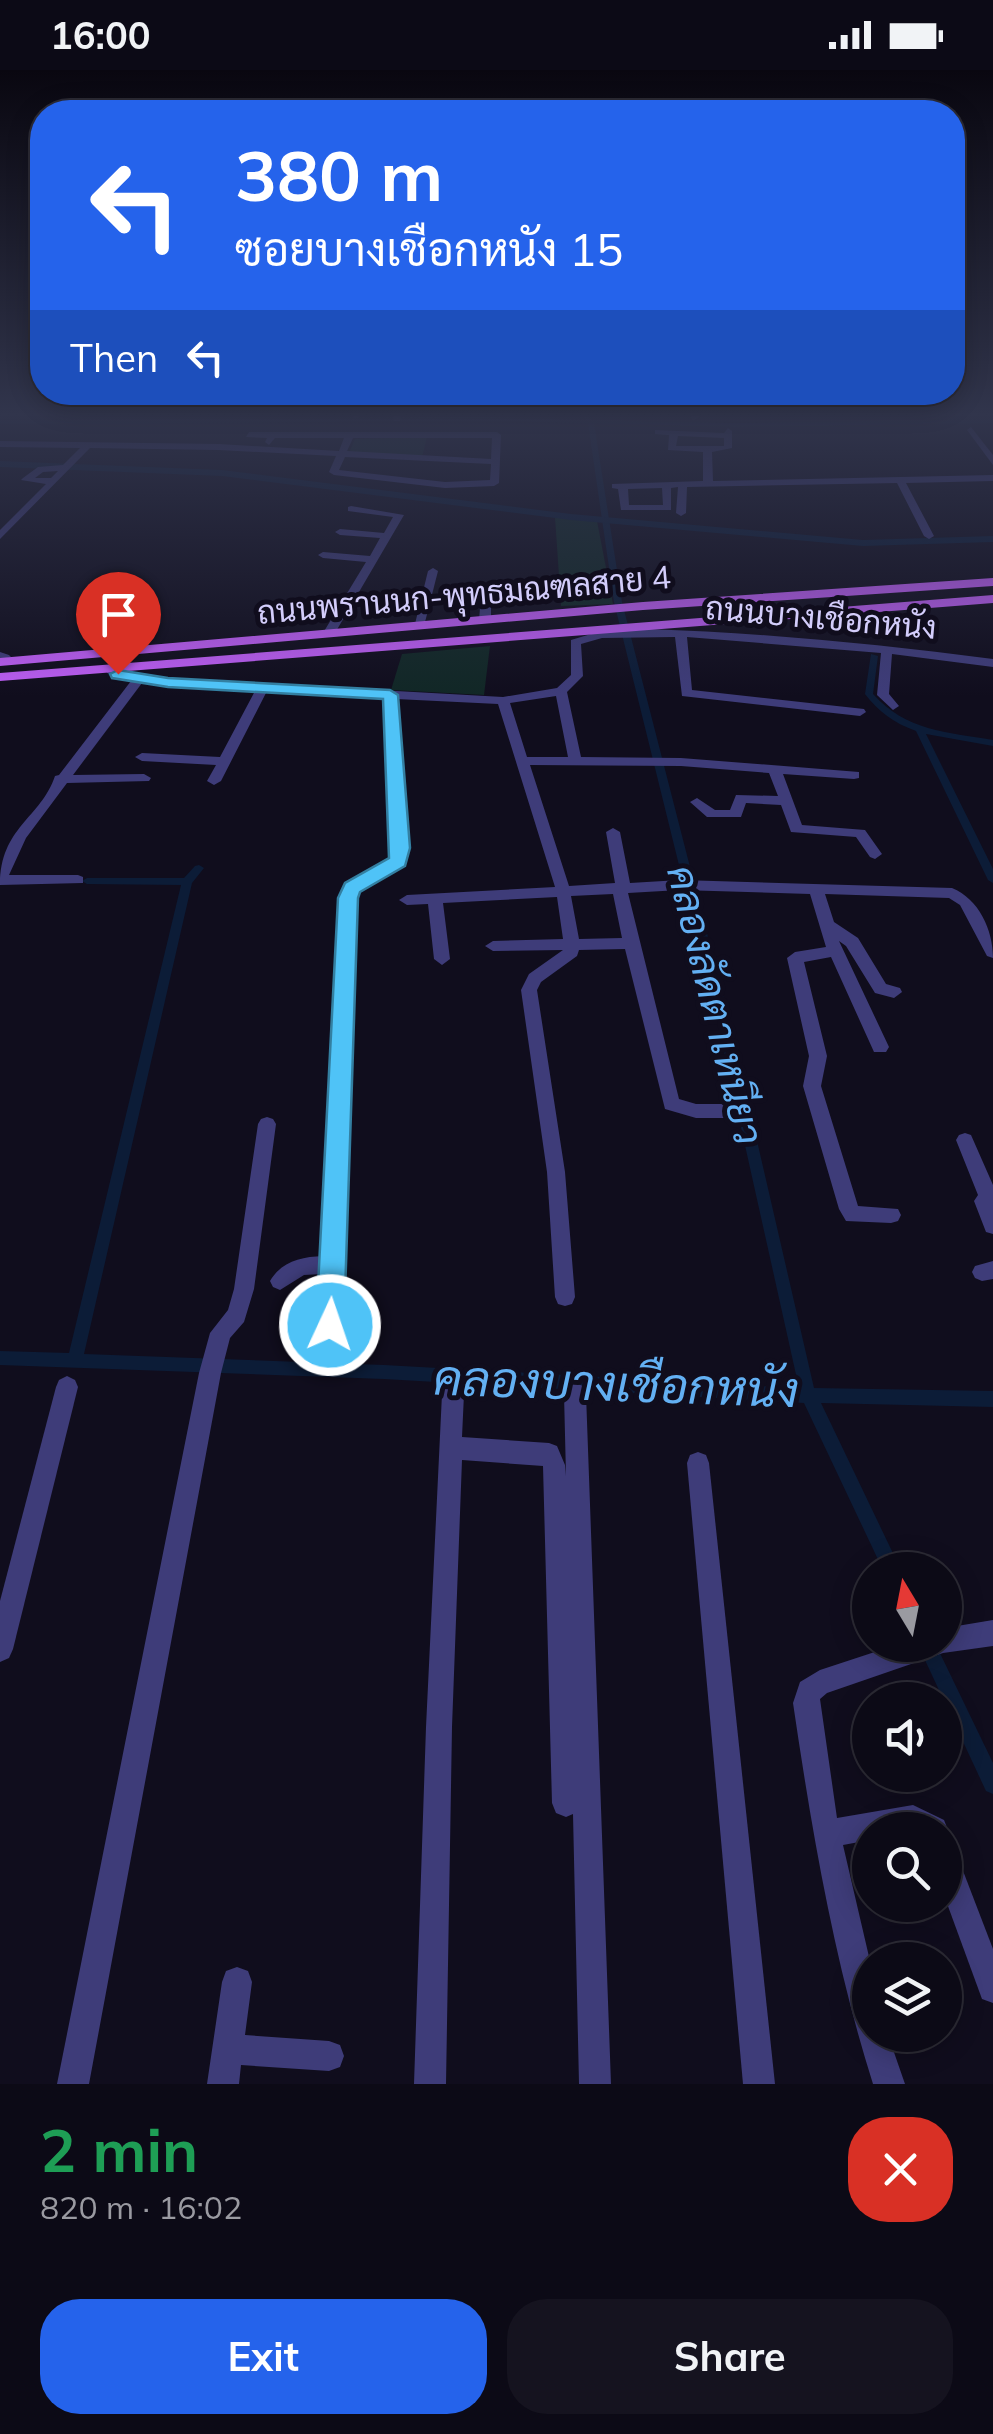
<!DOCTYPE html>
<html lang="en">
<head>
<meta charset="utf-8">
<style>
  :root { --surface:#0c0a16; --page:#15131f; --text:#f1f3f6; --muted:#9a9aa1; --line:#2c2b35; --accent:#2563eb }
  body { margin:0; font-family:Mulish,Sarabun,sans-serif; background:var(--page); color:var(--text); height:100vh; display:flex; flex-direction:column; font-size:38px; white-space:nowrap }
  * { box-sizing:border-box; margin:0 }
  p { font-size:32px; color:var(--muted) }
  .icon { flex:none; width:55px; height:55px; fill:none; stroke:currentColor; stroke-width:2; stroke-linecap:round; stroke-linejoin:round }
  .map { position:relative; height:2014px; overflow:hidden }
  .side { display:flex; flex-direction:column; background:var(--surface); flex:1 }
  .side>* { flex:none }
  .banner { position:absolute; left:30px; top:30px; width:935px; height:305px; border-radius:40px; box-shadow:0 5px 25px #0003,0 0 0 2px var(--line); background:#2563eb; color:#fff; overflow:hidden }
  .needle { width:65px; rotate:350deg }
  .controls { position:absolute; left:852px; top:1482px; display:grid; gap:20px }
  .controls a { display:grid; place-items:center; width:110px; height:110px; border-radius:50%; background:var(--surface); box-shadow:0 5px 25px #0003,0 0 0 2px var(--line); font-size:50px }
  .pin { position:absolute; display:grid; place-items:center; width:85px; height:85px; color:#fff; margin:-102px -42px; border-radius:50% 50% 50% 0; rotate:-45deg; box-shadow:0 0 10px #0007 }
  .pin .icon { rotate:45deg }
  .me { position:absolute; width:110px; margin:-55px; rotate:3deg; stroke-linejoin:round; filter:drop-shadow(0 0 8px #0008) }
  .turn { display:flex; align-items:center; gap:35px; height:210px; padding:0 40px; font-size:45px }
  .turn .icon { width:130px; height:130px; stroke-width:2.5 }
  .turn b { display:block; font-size:70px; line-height:85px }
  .then { display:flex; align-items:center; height:95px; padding:0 40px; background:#0003; gap:20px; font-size:38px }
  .round { display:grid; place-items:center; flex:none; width:105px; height:105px; border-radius:40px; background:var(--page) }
  .overview { display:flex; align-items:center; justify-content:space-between; height:170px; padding:0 40px }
  h1 { font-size:60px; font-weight:700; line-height:75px; color:#1e9e55 }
  .primary-button { display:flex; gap:20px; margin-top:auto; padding:20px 40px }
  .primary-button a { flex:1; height:115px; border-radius:40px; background:var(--accent); color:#fff; font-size:40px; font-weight:700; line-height:115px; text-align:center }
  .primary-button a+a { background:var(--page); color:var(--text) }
  .status { display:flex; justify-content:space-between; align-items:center; height:70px; padding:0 50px; background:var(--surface); direction:ltr }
  .status svg { height:28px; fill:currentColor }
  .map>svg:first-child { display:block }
  .green { fill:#112726 }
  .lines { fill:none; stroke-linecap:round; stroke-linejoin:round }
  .canal { fill:#0c1c37; fill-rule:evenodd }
  .river { fill:#0c1c37; fill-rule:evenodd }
  .minor { fill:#3e3c79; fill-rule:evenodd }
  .major { fill:#bc5df3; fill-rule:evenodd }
  .route { fill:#4fc3f7; stroke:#337fa1; stroke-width:2.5 }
  .labels { text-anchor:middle; stroke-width:10; stroke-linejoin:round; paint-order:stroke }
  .far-street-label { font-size:32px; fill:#d3cdfb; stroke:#100d1d }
  .water-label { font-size:40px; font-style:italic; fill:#63b0f3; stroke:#100d1d }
  .near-water-label { font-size:48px; font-style:italic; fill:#63b0f3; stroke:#100d1d }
</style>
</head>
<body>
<div class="status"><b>16:00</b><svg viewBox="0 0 49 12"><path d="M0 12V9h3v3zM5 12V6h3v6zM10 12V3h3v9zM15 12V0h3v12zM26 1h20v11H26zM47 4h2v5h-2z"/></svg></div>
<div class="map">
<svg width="993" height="2014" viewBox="0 0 993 2014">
  <rect width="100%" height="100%" fill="#100d1d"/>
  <g class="green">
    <polygon points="427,367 422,387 348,385 355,369"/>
    <polygon points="555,447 597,451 613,534 561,536"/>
    <polygon points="490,576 484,625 391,620 402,584"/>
  </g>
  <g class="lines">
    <g class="canal">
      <polygon points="581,344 587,344 591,350 735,353 993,349 993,353 735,357 594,353 622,532 728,945 814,1318 993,1321 993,1337 821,1333 901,1500 883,1500 804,1333 384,1309 0,1295 0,1281 69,1283 181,815 87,814 82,811 87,808 184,808 195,796 199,795 204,798 192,813 84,1284 384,1295 799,1318 716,945 614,532 588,353 481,351 0,354 0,350 481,347 585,350"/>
      <path d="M871,584L878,586L873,624C906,661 947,662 993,670V676L926,664L993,799V813L988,810L916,661C894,653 879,642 865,624Z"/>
      <polygon points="918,1575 936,1575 993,1693 993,1724 986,1721"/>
    </g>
    <polygon class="river" points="0,391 222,400 571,444 863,470 993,466 993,472 863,476 571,450 222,406 0,397"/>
    <g class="minor">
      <polygon points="351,344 359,344 359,346 355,349"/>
      <polygon points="393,344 401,344 400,351 394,351"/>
      <polygon points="690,344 698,344 699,348 692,350"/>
      <polygon points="971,357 993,385 993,395 967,360"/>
      <path d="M728,358L732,361V378L712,382L713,411L993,405V411L906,413L934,466L929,469L924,466L897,413L687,417L686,443L681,446L676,443L678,417L671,418V440H621L618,419L612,418V414L703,411V382L668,380L669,365L655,364V360L724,363ZM678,366L724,368V376H676ZM662,418L663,435H629L628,419Z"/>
      <path d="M249,362H497L501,365L499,413L494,416L445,418L334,405L329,402L336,386L219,380L90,378L0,469V460L46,414L21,410L23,408L38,397L63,395L80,378L0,377V371L219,374L339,381L344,368H275L269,375L265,372L267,368L246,367ZM353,368H492L491,389L347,381ZM345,387L491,394L490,410L445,412L339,400ZM58,401L51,408H35L43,402Z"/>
      <polygon points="351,436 404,445 335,563 329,566 323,563 366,492 323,488 318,485 323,482 370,486 380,468 340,465 335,462 340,459 384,463 393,447 348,441 348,437"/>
      <polygon points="433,498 438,501 424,556 414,558 428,501"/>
      <polygon points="486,523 491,526 491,550 485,553 479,550 481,526"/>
      <path d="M648,559C764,563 878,574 993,589V597L892,584L889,624L899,636L893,640L877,625L881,583L687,567L692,620L864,639L866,642L860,646L682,626L675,567L602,568L581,574L583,606L567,622L581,687L681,688L859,702V708L854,709L783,704L802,755L865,760L882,784L875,789L870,787L856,767L791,762L781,735L746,733L741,747H707L690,732L697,728L715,740H730L736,725L778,726L769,703L681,696L530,695L569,816L615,813L606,762L613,758L620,762L630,813L680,810L952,818C979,829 993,860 993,888L987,886L960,835L949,828L825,824L834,852L858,868L886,914L900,918L902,922L894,928L875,923L846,876L839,871L889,977L886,982H874L831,887L804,892L827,986L821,1016L858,1136L898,1139L901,1145L898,1151L891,1153L846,1151L839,1139L803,1016L809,986L787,888L795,882L826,877L810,824L680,820L628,823L679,1029L696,1034H741L747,1036L750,1041L747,1046L741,1048H696L665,1039L625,879L579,880L577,886L541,912L537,920L565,1102L575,1227L572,1234L565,1236L558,1234L555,1227L547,1102L521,920L529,904L563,880L493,881L485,876L493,871L563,869L557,827L443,833L450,889L442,895L434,889L428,834L407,835L399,830L407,825L555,817L498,634L396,629L407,778L403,795L358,821L356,828L340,1255L337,1262L330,1265L323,1262L320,1255L322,1204L304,1205L280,1220L273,1217L270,1211C282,1191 301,1187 323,1186L340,828L347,815L391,790L393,778L384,628L267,621L221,711L214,715L207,711L216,695L142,691L135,687L142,683L220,687L255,621L142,613L73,705L144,704L151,708L149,711L67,713L26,768L9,805H78L83,807V813L0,815C0,757 41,748 55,706L59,705L131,611L107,603V597H115L129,604L167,608L503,627L557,618L571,605V570L601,561ZM556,626L568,687H527L510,633ZM613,824L622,868L579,869L571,826Z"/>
      <polygon points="0,582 9,585 11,587 0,590"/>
      <polygon points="267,1047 273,1049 276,1054 254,1219 244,1252 230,1268 221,1303 89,2014 57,2014 199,1303 210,1263 228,1240 234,1219 258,1054 261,1049"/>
      <polygon points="965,1063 971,1065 993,1115 993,1164 986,1162 974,1131 978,1125 956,1070 959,1065"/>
      <polygon points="993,1191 993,1209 982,1211 975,1208 972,1202 975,1196"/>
      <polygon points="67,1306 75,1310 78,1317 13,1579 9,1588 0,1592 0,1531 56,1317 59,1310"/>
      <polygon points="453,1313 461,1316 464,1324 462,1367 549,1373 557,1376 565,1395 566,1406 564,1324 567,1316 575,1313 583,1316 586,1324 611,2014 579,2014 573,1744 566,1747 556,1743 552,1733 543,1396 462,1390 452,1657 446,2014 414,2014 426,1657 442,1324 445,1316"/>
      <polygon points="698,1382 706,1385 709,1393 775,2014 743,2014 687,1393 690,1385"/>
      <path d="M993,1550V1576L943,1583L827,1623L820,1629L837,1748L913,1735L944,1750L948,1760L945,1767V1760H870V1770L843,1775L870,1891V1965H888L905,2014H873C834,1891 812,1762 793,1633L800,1612L820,1600L896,1575H945V1558Z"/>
      <polygon points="945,1776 955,1780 993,1879 993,1933 982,1929 945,1828"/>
      <polygon points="237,1897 248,1901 252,1912 245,1965 329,1971 340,1975 344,1986 340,1997 329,2001 241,1995 239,2014 207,2014 222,1912 226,1901"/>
    </g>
    <g class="major">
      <polygon points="993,508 993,516 643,540 0,596 0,588 643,532"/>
      <polygon points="993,525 993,533 0,611 0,603"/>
    </g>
  </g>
  <linearGradient id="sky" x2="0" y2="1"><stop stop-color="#090710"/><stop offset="0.55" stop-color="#31354c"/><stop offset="1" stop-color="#31354c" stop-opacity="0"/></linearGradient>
  <rect width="993" height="626" fill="url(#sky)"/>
  <polygon class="route" points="118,600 168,608 390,620 398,625 410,778 405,796 360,822 358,828 344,1255 340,1264 330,1268 320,1264 316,1255 338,828 345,813 389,788 383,629 168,617 112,608 110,604"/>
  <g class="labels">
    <g class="far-street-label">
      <text transform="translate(464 525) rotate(-5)" y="11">ถนนพรานนก-พุทธมณฑลสาย 4</text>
      <text transform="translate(821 548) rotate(5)" y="11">ถนนบางเชือกหนัง</text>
    </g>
    <g class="water-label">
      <text transform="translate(715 935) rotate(76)" y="14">คลองลัดตาเหนียว</text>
    </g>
    <g class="near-water-label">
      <text transform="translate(616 1314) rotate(2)" y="17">คลองบางเชือกหนัง</text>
    </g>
  </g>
</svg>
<div class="controls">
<a><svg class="needle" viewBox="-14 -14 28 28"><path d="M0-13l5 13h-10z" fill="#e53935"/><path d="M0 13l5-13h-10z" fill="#9a9aa1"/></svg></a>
<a><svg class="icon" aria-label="sound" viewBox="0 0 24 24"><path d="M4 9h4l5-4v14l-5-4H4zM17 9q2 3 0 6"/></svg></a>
<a><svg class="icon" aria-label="search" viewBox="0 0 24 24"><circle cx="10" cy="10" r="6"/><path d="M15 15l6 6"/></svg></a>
<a><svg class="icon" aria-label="layers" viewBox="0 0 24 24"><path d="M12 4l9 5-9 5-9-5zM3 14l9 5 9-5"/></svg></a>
</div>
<div class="pin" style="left:118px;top:604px;background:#d93025"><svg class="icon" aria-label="arrive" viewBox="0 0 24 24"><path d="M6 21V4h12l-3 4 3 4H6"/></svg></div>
<svg class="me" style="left:330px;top:1255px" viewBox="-20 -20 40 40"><circle r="17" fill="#4fc3f7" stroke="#fff" stroke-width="3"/><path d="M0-11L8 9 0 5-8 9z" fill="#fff"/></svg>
<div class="banner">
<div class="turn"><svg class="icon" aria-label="left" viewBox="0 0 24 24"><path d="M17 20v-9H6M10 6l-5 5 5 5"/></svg><div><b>380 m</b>ซอยบางเชือกหนัง 15</div></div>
<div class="then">Then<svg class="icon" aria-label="left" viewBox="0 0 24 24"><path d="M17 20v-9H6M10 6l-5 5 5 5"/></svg></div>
</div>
</div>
<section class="side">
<div class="overview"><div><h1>2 min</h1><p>820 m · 16:02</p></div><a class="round" style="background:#d93025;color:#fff"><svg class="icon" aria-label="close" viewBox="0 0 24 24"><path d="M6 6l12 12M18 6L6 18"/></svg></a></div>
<div class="primary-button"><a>Exit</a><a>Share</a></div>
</section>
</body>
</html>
